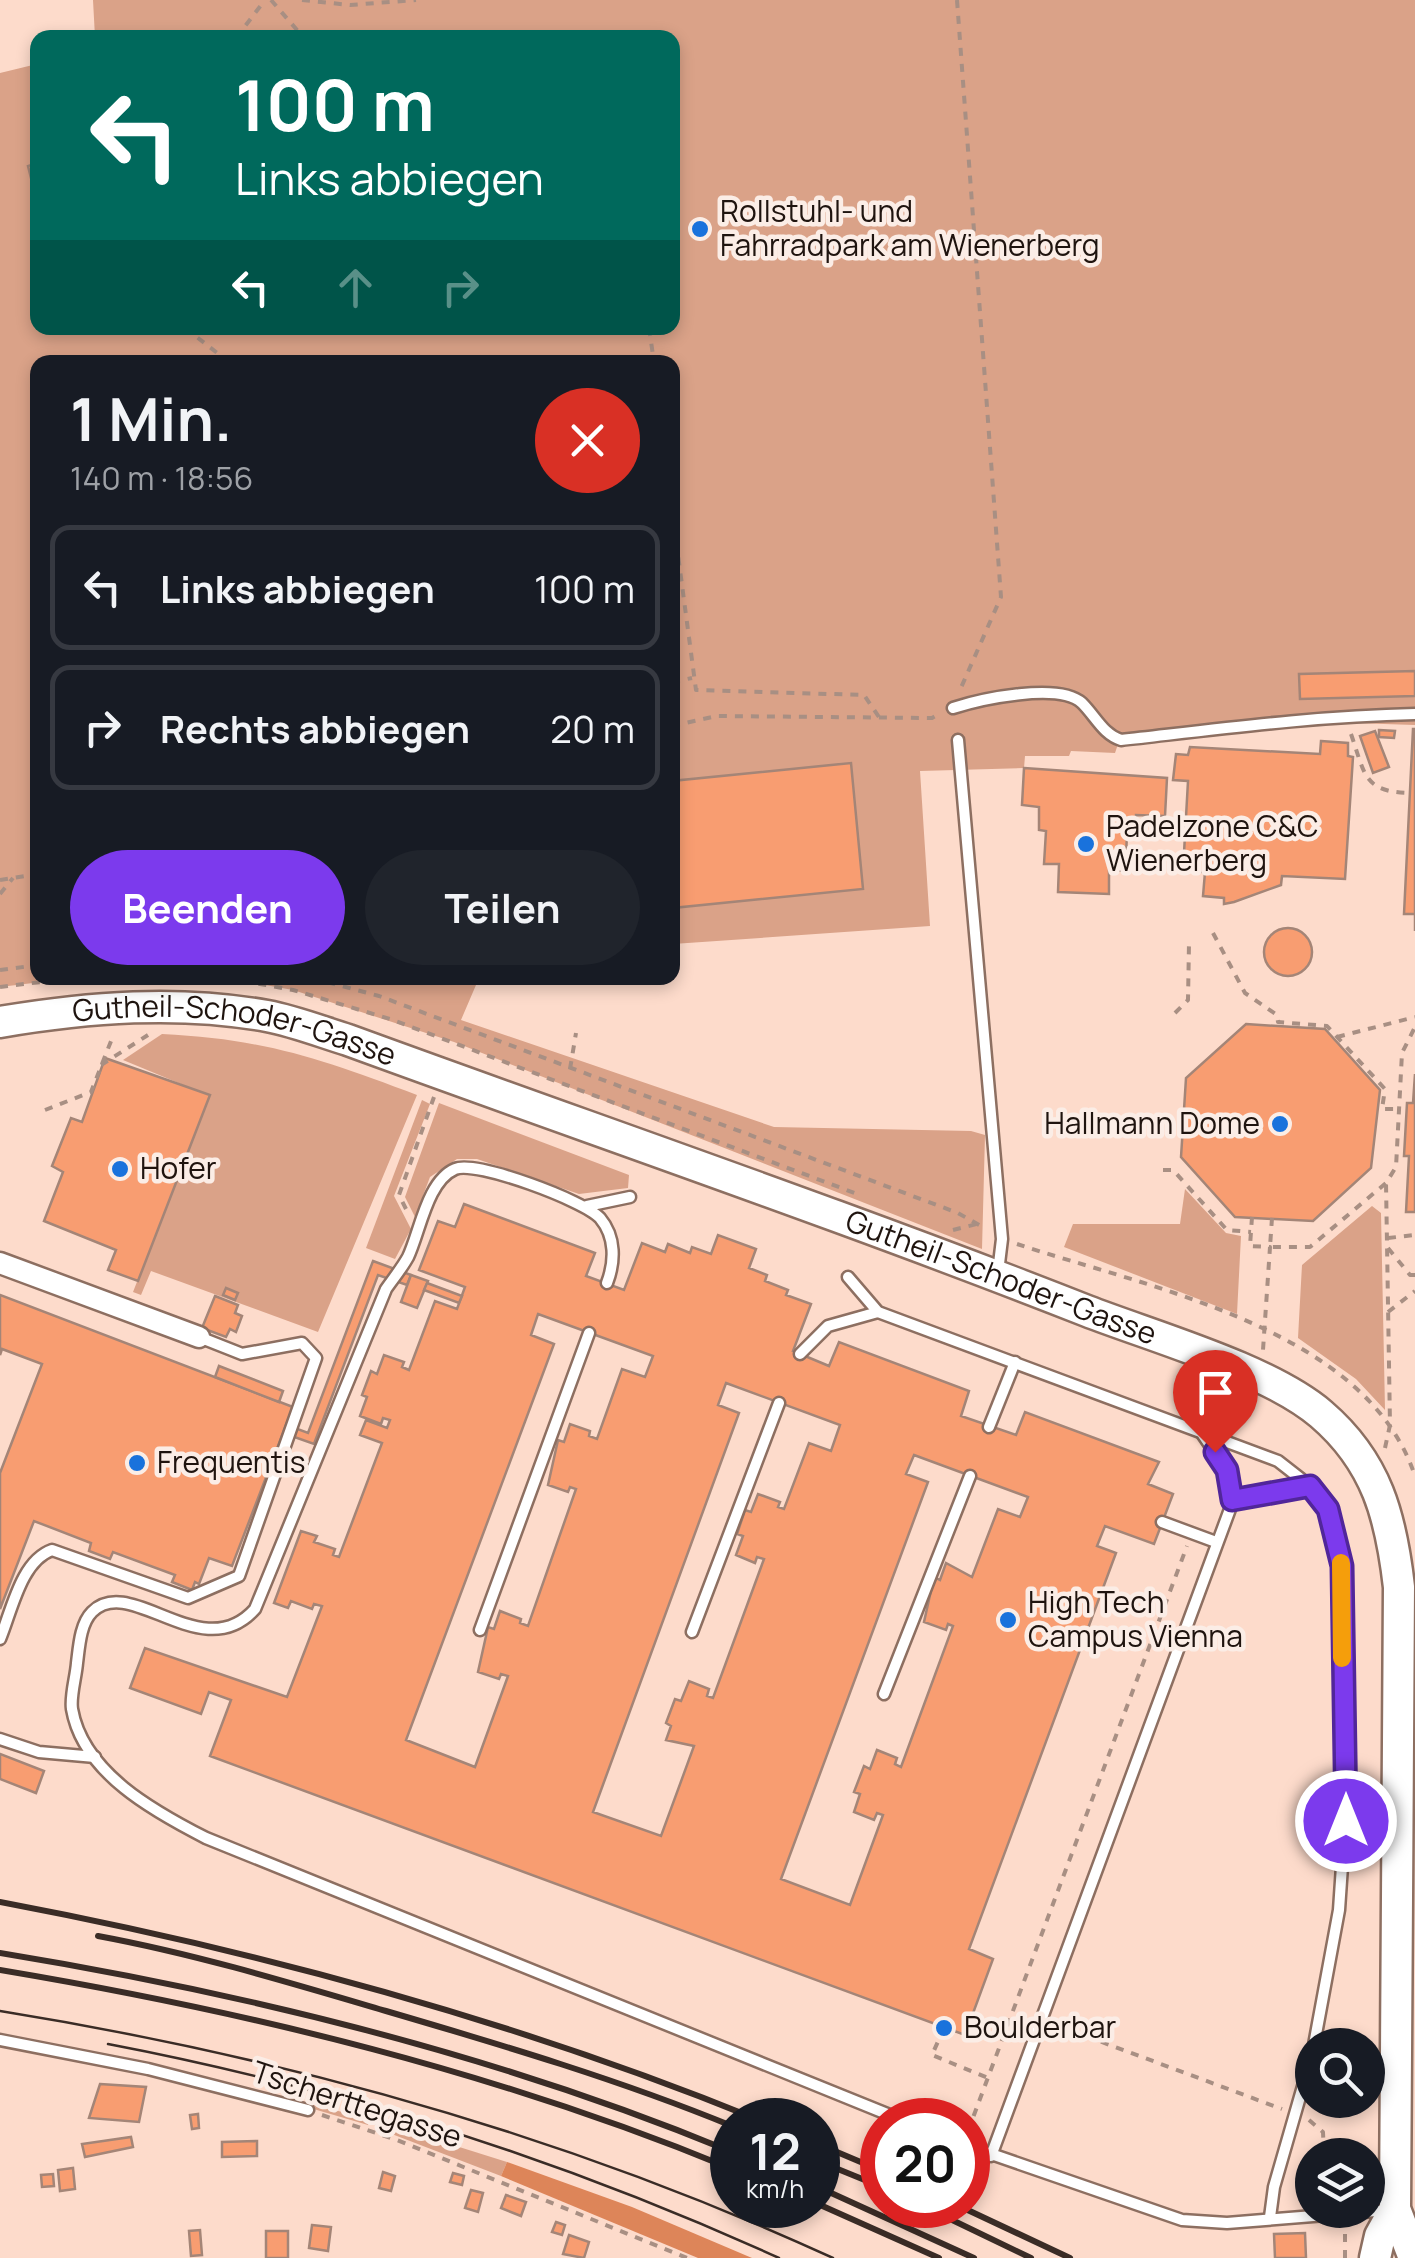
<!DOCTYPE html>
<html lang="de">
<head>
<meta charset="utf-8">
<style>
  :root { --surface:#171b24; --page:#20242c; --text:#f1f3f6; --muted:#9ea1a6; --line:#363941; --accent:#7c3aed }
  body { margin:0; font-family:Manrope,sans-serif; background:var(--page); color:var(--text); height:100vh; display:flex; flex-direction:column; font-size:38px; white-space:nowrap }
  * { box-sizing:border-box; margin:0 }
  p { font-size:32px; color:var(--muted) }
  .icon { flex:none; width:55px; height:55px; fill:none; stroke:currentColor; stroke-width:2; stroke-linecap:round; stroke-linejoin:round }
  .map { position:relative; flex:1; overflow:hidden }
  .panel { position:absolute; left:30px; top:355px; width:650px; height:630px; display:flex; flex-direction:column; background:var(--surface); border-radius:20px; box-shadow:0 5px 15px #0003 }
  .panel>* { flex:none }
  .guide { position:absolute; left:30px; top:30px; width:650px; height:305px; border-radius:20px; box-shadow:0 5px 15px #0003; background:#00695c; color:#fff; overflow:hidden }
  .controls { position:absolute; left:1295px; top:2028px; display:grid; gap:20px }
  .controls a { display:grid; place-items:center; width:90px; height:90px; border-radius:50%; background:var(--surface); box-shadow:0 5px 15px #0003; font-size:50px }
  .speed { position:absolute; left:710px; top:2098px; display:flex; gap:20px; font-size:50px; font-weight:700; text-align:center }
  .speed>* { display:grid; place-content:center; width:130px; height:130px; border-radius:50%; background:var(--surface); box-shadow:0 5px 15px #0003; line-height:1 }
  .speed small { font-size:25px; font-weight:400 }
  .speed .limit { border:15px solid #d22; background:#fff; color:#111 }
  .pin { position:absolute; display:grid; place-items:center; width:85px; height:85px; color:#fff; margin:-102px -42px; border-radius:50% 50% 50% 0; rotate:-45deg; box-shadow:0 0 10px #0007 }
  .pin .icon { rotate:45deg }
  .me { position:absolute; width:110px; margin:-55px; rotate:0deg; stroke-linejoin:round; filter:drop-shadow(0 0 8px #0008) }
  .turn { display:flex; align-items:center; gap:35px; height:210px; padding:0 40px; font-size:45px }
  .turn .icon { width:130px; height:130px; stroke-width:2.5 }
  .turn b { display:block; font-size:70px; line-height:85px }
  .lanes { display:flex; align-items:center; height:95px; padding:0 40px; background:#0003; justify-content:center; gap:50px; direction:ltr }
  .lanes .off { opacity:.35 }
  .round { display:grid; place-items:center; flex:none; width:105px; height:105px; border-radius:52px; background:var(--page) }
  .head { display:flex; align-items:center; justify-content:space-between; height:170px; padding:0 40px }
  h1 { font-size:60px; font-weight:700; line-height:75px }
  .button { display:flex; gap:20px; margin-top:auto; padding:20px 40px }
  .button a { flex:1; height:115px; border-radius:60px; background:var(--accent); color:#fff; font-size:40px; font-weight:700; line-height:115px; text-align:center }
  .button a+a { background:var(--page); color:var(--text) }
  ul { padding:0; list-style:none }
  li { display:flex; align-items:center; gap:30px; height:125px; margin:0 20px 15px; padding:0 20px; border:5px solid var(--line); border-radius:20px }
  li div { flex:1 }
  li b { display:block; font-size:38px }
  li em { font-style:normal }
  .map>svg:first-child { display:block }
  .green { fill:#daa288 }
  .forest { fill:#dd8559 }
  .building { fill:#f89d71; stroke:#a48577; stroke-width:2.5; fill-rule:evenodd }
  .lines { fill:none; stroke-linecap:round; stroke-linejoin:round }
  .lane-casing { stroke:#8d6f61; stroke-width:15 }
  .street-casing { stroke:#8d6f61; stroke-width:25 }
  .secondary-casing { stroke:#8d6f61; stroke-width:35 }
  .path { stroke:#a88f83; stroke-width:4; stroke-dasharray:8 8; stroke-linecap:butt }
  .lane { stroke:#fff; stroke-width:10 }
  .street { stroke:#fff; stroke-width:20 }
  .secondary { stroke:#fff; stroke-width:30 }
  .tram { stroke:#3a2c26; stroke-width:2.5 }
  .rail { stroke:#3a2c26; stroke-width:6 }
  .route-casing { stroke:#51269a; stroke-width:25 }
  .route { stroke:#7c3aed; stroke-width:18 }
  .slow { stroke:#f59e0b; stroke-width:18 }
  .poi-dot { fill:#1972dc; stroke:#fbede6; stroke-width:4 }
  .labels { text-anchor:middle; stroke-width:9; stroke-linejoin:round; paint-order:stroke }
  .poi-label { font-size:30px; fill:#1f140f; stroke:#fbede6; text-anchor:start }
  .street-label { font-size:30px; fill:#1f140f; stroke:#fbede6 }
</style>
</head>
<body>
<div class="map">
<svg width="1415" height="2258" viewBox="0 0 1415 2258">
  <rect width="100%" height="100%" fill="#fddbcb"/>
  <g class="green">
    <polygon points="93,0 1415,0 1415,725 1321,722 1118,744 1115,753 1071,751 1069,756 1025,756 1024,768 920,771 930,926 673,944 672,362 38,362 38,978 74,978 0,987 0,73 37,64 38,328 672,328 672,38 95,37"/>
    <polygon points="227,978 479,978 461,1020 774,1127 971,1131 985,1135 982,1249 454,1042 293,990"/>
    <path d="M162,1034C265,1039 322,1059 417,1095L318,1332L151,1271L141,1295L133,1292L210,1096L123,1060Z"/>
    <polygon points="422,1100 430,1104 394,1196 411,1229 395,1259 366,1248"/>
    <polygon points="439,1103 629,1175 628,1188 579,1194 477,1159 457,1159 430,1177 415,1217 405,1197"/>
    <polygon points="1185,1189 1226,1233 1241,1236 1237,1314 1064,1247 1073,1224 1180,1224"/>
    <polygon points="1372,1206 1381,1213 1385,1410 1356,1379 1298,1338 1302,1265"/>
    <polygon points="211,2079 370,2119 368,2125"/>
    <polygon points="386,2124 507,2162 501,2176 384,2131"/>
  </g>
  <polygon class="forest" points="507,2162 632,2207 752,2258 698,2258 501,2176"/>
  <g class="building">
    <polygon points="38,163 38,206 28,166"/>
    <polygon points="1415,671 1415,696 1300,699 1299,674"/>
    <polygon points="1413,729 1415,729 1415,931 1415,914 1404,914"/>
    <polygon points="1379,730 1395,731 1394,738 1379,737"/>
    <polygon points="1375,731 1389,767 1373,773 1360,736"/>
    <polygon points="1321,741 1348,743 1348,756 1353,757 1345,879 1282,876 1281,885 1234,902 1224,904 1224,898 1203,896 1205,872 1183,871 1188,781 1173,780 1176,754 1188,755 1190,747 1320,754"/>
    <polygon points="851,763 863,889 672,908 672,781"/>
    <polygon points="1024,768 1167,778 1165,816 1136,815 1135,837 1127,836 1125,871 1109,870 1109,894 1058,892 1059,864 1044,864 1046,831 1039,830 1039,807 1022,805"/>
    <circle cx="1288" cy="952" r="24"/>
    <polygon points="1246,1024 1325,1029 1380,1090 1371,1168 1313,1221 1235,1217 1181,1157 1186,1078"/>
    <polygon points="105,1058 210,1095 138,1281 108,1270 116,1250 44,1221 63,1172 52,1166 71,1118 82,1122"/>
    <polygon points="1415,1074 1415,1212 1406,1212 1409,1156 1404,1156 1407,1103 1413,1103"/>
    <path d="M464,1204L595,1253L586,1276L624,1290L642,1243L665,1252L668,1244L690,1253L692,1247L711,1254L718,1235L756,1249L749,1268L767,1275L765,1281L788,1290L786,1295L811,1304L793,1351L829,1366L839,1342L969,1391L961,1416L1016,1435L1025,1412L1159,1462L1148,1484L1173,1494L1154,1544L1105,1526L1097,1546L1116,1553L969,1949L993,1959L965,2035L210,1756L231,1700L209,1692L201,1714L130,1688L145,1648L287,1697L322,1606L314,1604L312,1609L291,1601L288,1608L274,1603L301,1531L317,1536L314,1542L335,1549L333,1555L339,1557L382,1443L360,1435L366,1420L387,1428L390,1420L383,1418L381,1424L360,1416L367,1397L362,1395L371,1371L377,1374L384,1355L404,1362L402,1367L409,1370L435,1301L457,1309L465,1287L419,1270L438,1221L455,1227ZM538,1314L653,1356L645,1377L622,1369L597,1439L589,1436L590,1431L570,1424L564,1442L558,1440L548,1485L568,1492L570,1487L576,1489L528,1626L520,1623L521,1619L500,1611L494,1629L488,1627L478,1672L499,1679L501,1674L508,1676L475,1767L406,1740L554,1344L531,1335ZM726,1383L840,1425L831,1451L809,1443L784,1509L778,1507L780,1502L758,1494L751,1512L745,1510L737,1534L743,1536L736,1555L755,1563L757,1557L764,1559L713,1698L707,1696L709,1689L689,1681L681,1701L675,1699L666,1723L671,1726L666,1740L694,1746L661,1836L593,1812L739,1413L718,1405ZM914,1455L1028,1497L1020,1517L998,1509L972,1577L946,1563L940,1580L934,1577L924,1622L946,1630L948,1624L953,1626L901,1767L895,1764L897,1758L877,1750L870,1769L864,1766L854,1792L860,1794L854,1812L874,1820L877,1813L883,1815L850,1905L781,1879L928,1482L906,1474Z"/>
    <polygon points="373,1261 411,1275 407,1285 378,1275 314,1444 283,1433 287,1425 308,1433"/>
    <polygon points="411,1275 428,1281 417,1308 401,1302"/>
    <polygon points="427,1283 462,1296 459,1303 424,1290"/>
    <polygon points="226,1288 238,1293 235,1300 223,1295"/>
    <polygon points="0,1295 293,1407 232,1566 209,1558 199,1584 195,1582 192,1590 172,1582 175,1575 113,1552 110,1559 89,1551 91,1543 34,1521 0,1609 0,1473 42,1364 2,1349 0,1355"/>
    <polygon points="215,1296 238,1305 235,1313 242,1316 236,1332 230,1329 226,1337 202,1328"/>
    <polygon points="219,1366 283,1391 279,1402 215,1377"/>
    <polygon points="0,1754 44,1771 36,1793 0,1779"/>
    <polygon points="100,2084 146,2087 139,2122 89,2118"/>
    <polygon points="198,2114 199,2128 192,2129 190,2115"/>
    <polygon points="131,2137 133,2147 85,2157 82,2144"/>
    <polygon points="257,2141 257,2156 222,2157 222,2142"/>
    <polygon points="73,2168 75,2189 60,2191 58,2170"/>
    <polygon points="383,2172 395,2176 391,2191 379,2188"/>
    <polygon points="453,2173 464,2176 462,2185 450,2182"/>
    <polygon points="53,2174 54,2186 42,2187 41,2175"/>
    <polygon points="471,2190 483,2193 478,2212 465,2208"/>
    <polygon points="506,2195 526,2202 521,2216 501,2208"/>
    <polygon points="556,2222 565,2225 562,2235 552,2232"/>
    <polygon points="312,2225 331,2227 328,2251 309,2248"/>
    <polygon points="200,2230 202,2255 191,2256 189,2231"/>
    <rect x="266" y="2231" width="22" height="27"/>
    <polygon points="1305,2233 1306,2258 1275,2258 1274,2234"/>
    <polygon points="569,2235 589,2242 584,2258 563,2254"/>
  </g>
  <g class="lines">
    <defs>
      <g id="lane">
        <path d="M953,708C981,699 1059,682 1082,703C1096,717 1103,734 1121,740C1219,729 1316,716 1415,714"/>
        <polyline points="958,740 1002,1239 998,1272"/>
        <polyline points="587,1206 630,1197"/>
        <polyline points="848,1277 878,1312 1278,1461 1310,1486"/>
        <path d="M607,1283C615,1262 616,1237 600,1218C585,1201 476,1160 455,1169C427,1181 420,1232 408,1257C402,1268 393,1279 386,1289L255,1609C202,1668 131,1573 92,1612C80,1624 79,1648 77,1663C76,1677 70,1696 72,1709C83,1773 155,1812 206,1838L902,2120"/>
        <polyline points="800,1354 828,1326 878,1312"/>
        <polyline points="989,1427 1015,1362"/>
        <polyline points="1203,1435 1227,1470 1233,1501"/>
        <polyline points="1162,1522 1216,1542"/>
        <polyline points="480,1630 589,1333"/>
        <polyline points="692,1632 779,1403"/>
        <path d="M0,1639C12,1610 21,1561 52,1550L188,1598L239,1576L316,1358L302,1343L242,1354L199,1337"/>
        <polyline points="884,1694 970,1476"/>
        <polyline points="0,1739 39,1752 95,1757"/>
        <polyline points="0,2040 148,2069 308,2110"/>
        <polyline points="968,2146 1182,2220 1227,2223 1388,2210"/>
        <polyline points="991,2156 1233,1501 1310,1486 1328,1509 1342,1566 1347,1793 1339,1910 1314,2045"/>
        <polyline points="1270,2217 1274,2187 1312,2055"/>
      </g>
      <polyline id="street" points="0,1263 199,1337"/>
      <g id="secondary">
        <path id="s1" d="M0,1022C88,1007 179,1000 267,1016C294,1021 322,1032 348,1040C594,1130 843,1215 1087,1311C1154,1337 1268,1369 1321,1414C1377,1462 1391,1517 1399,1587L1395,2209L1414,2258"/>
        <polyline points="1375,2258 1380,2236 1395,2209"/>
      </g>
    </defs>
    <use href="#lane" class="lane-casing"/>
    <use href="#street" class="street-casing"/>
    <use href="#secondary" class="secondary-casing"/>
    <g class="path">
      <polyline points="271,0 304,38"/>
      <polyline points="302,0 350,5 416,0"/>
      <polyline points="957,0 1001,597 960,690"/>
      <polyline points="236,38 265,0"/>
      <polyline points="185,328 229,362"/>
      <polyline points="649,328 654,362"/>
      <polyline points="672,510 696,690 864,695 879,717"/>
      <polyline points="672,682 692,678"/>
      <polyline points="672,726 717,716 932,718 939,714"/>
      <path d="M1351,734C1365,774 1363,792 1410,793"/>
      <polyline points="0,880 38,874"/>
      <polyline points="0,894 13,878"/>
      <polyline points="1213,933 1245,993 1277,1015 1278,1022 1327,1026 1385,1089 1382,1109 1398,1109"/>
      <polyline points="0,970 38,965"/>
      <polyline points="227,978 293,990 390,1019 860,1195"/>
      <polyline points="312,978 379,996 958,1213 986,1229"/>
      <polyline points="0,987 74,978"/>
      <polyline points="1175,1013 1188,1000 1189,943"/>
      <polyline points="1337,1037 1415,1017"/>
      <polyline points="101,1065 148,1035"/>
      <polyline points="570,1069 576,1033"/>
      <polyline points="45,1110 91,1092 113,1036"/>
      <polyline points="1163,1170 1173,1170 1227,1230 1251,1232"/>
      <polyline points="406,1209 399,1195 434,1097"/>
      <polyline points="1252,1217 1250,1246 1270,1247 1263,1350"/>
      <polyline points="1272,1218 1270,1247 1310,1247 1386,1183 1396,1167 1402,1053 1415,1027"/>
      <polyline points="953,1230 977,1224"/>
      <polyline points="1388,1238 1415,1235"/>
      <path d="M1017,1244C1149,1288 1366,1328 1415,1476"/>
      <polyline points="1388,1248 1410,1275 1415,1275"/>
      <polyline points="1388,1312 1415,1291"/>
      <polyline points="1385,1448 1390,1425 1386,1183"/>
      <polyline points="1056,2025 1282,2109"/>
      <polyline points="944,2028 932,2055 988,2078"/>
      <polyline points="322,2115 397,2140 687,2258"/>
      <polyline points="1309,2120 1323,2132 1324,2155"/>
      <polyline points="374,2121 383,2127 380,2134"/>
      <polyline points="968,2131 1187,1546"/>
      <polyline points="1345,2258 1345,2228"/>
    </g>
    <use href="#lane" class="lane"/>
    <use href="#street" class="street"/>
    <use href="#secondary" class="secondary"/>
    <g class="tram">
      <path d="M0,2011C285,2057 570,2137 833,2258"/>
      <path d="M108,2044C338,2088 566,2161 779,2258"/>
    </g>
    <g class="rail">
      <path d="M0,1902C259,1951 514,2020 759,2120"/>
      <path d="M98,1936C195,1954 291,1983 386,2011C502,2045 620,2080 732,2126"/>
      <path d="M0,1953C250,1994 498,2055 732,2152"/>
      <path d="M0,1970C250,2012 497,2072 732,2169"/>
      <polyline points="818,2144 882,2171"/>
      <polyline points="818,2161 882,2187"/>
      <polyline points="818,2187 974,2258"/>
      <polyline points="818,2204 939,2258"/>
      <polyline points="921,2205 1031,2258"/>
      <polyline points="957,2205 1070,2258"/>
    </g>
  </g>
  <g class="lines">
    <defs>
      <polyline id="route" points="1215,1452 1227,1470 1232,1500 1310,1486 1328,1509 1342,1566 1346,1821"/>
    </defs>
    <use href="#route" class="route-casing"/>
    <use href="#route" class="route"/>
    <polyline class="slow" points="1341,1563 1342,1658"/>
  </g>
  <g class="poi-dot">
    <circle cx="700" cy="229" r="10"/>
    <circle cx="1086" cy="844" r="10"/>
    <circle cx="1280" cy="1124" r="10"/>
    <circle cx="120" cy="1169" r="10"/>
    <circle cx="137" cy="1463" r="10"/>
    <circle cx="1008" cy="1620" r="10"/>
    <circle cx="944" cy="2028" r="10"/>
  </g>
  <g class="labels">
    <g class="poi-label">
      <text x="720" y="222">Rollstuhl- und<tspan x="720" dy="34">Fahrradpark am Wienerberg</tspan></text>
      <text x="1106" y="837">Padelzone C&amp;C<tspan x="1106" dy="34">Wienerberg</tspan></text>
      <text x="1260" y="1134" text-anchor="end">Hallmann Dome</text>
      <text x="140" y="1179">Hofer</text>
      <text x="157" y="1473">Frequentis</text>
      <text x="1028" y="1613">High Tech<tspan x="1028" dy="34">Campus Vienna</tspan></text>
      <text x="964" y="2038">Boulderbar</text>
    </g>
    <g class="street-label">
      <text dy="10" stroke="none"><textPath href="#s1" startOffset="238">Gutheil-Schoder-Gasse</textPath></text>
      <text dy="10" stroke="none"><textPath href="#s1" startOffset="1048">Gutheil-Schoder-Gasse</textPath></text>
      <text transform="translate(357 2105) rotate(18)" y="10">Tscherttegasse</text>
    </g>
  </g>
</svg>
<div class="controls">
<a><svg class="icon" aria-label="search" viewBox="0 0 24 24"><circle cx="10" cy="10" r="6"/><path d="M15 15l6 6"/></svg></a>
<a><svg class="icon" aria-label="layers" viewBox="0 0 24 24"><path d="M12 4l9 5-9 5-9-5zM3 14l9 5 9-5"/></svg></a>
</div>
<div class="speed"><div>12<small>km/h</small></div><div class="limit">20</div></div>
<div class="pin" style="left:1215px;top:1452px;background:#d93025"><svg class="icon" aria-label="arrive" viewBox="0 0 24 24"><path d="M6 21V4h12l-3 4 3 4H6"/></svg></div>
<svg class="me" style="left:1346px;top:1821px" viewBox="-20 -20 40 40"><circle r="17" fill="#7c3aed" stroke="#fff" stroke-width="3"/><path d="M0-11L8 9 0 5-8 9z" fill="#fff"/></svg>
<div class="guide">
<div class="turn"><svg class="icon" aria-label="left" viewBox="0 0 24 24"><path d="M17 20v-9H6M10 6l-5 5 5 5"/></svg><div><b>100 m</b>Links abbiegen</div></div>
<div class="lanes"><svg class="icon" aria-label="left" viewBox="0 0 24 24"><path d="M17 20v-9H6M10 6l-5 5 5 5"/></svg><svg class="icon off" aria-label="ahead" viewBox="0 0 24 24"><path d="M12 20V5M6 11l6-6 6 6"/></svg><svg class="icon off" aria-label="right" viewBox="0 0 24 24"><path d="M7 20v-9h11M14 6l5 5-5 5"/></svg></div>
</div>
<section class="panel">
<div class="head"><div><h1>1 Min.</h1><p>140 m · 18:56</p></div><a class="round" style="background:#d93025;color:#fff"><svg class="icon" aria-label="close" viewBox="0 0 24 24"><path d="M6 6l12 12M18 6L6 18"/></svg></a></div>
<ul>
<li><svg class="icon" aria-label="left" viewBox="0 0 24 24"><path d="M17 20v-9H6M10 6l-5 5 5 5"/></svg><div><b>Links abbiegen</b></div><em>100 m</em></li>
<li><svg class="icon" aria-label="right" viewBox="0 0 24 24"><path d="M7 20v-9h11M14 6l5 5-5 5"/></svg><div><b>Rechts abbiegen</b></div><em>20 m</em></li>
</ul>
<div class="button"><a>Beenden</a><a>Teilen</a></div>
</section>
</div>
</body>
</html>
